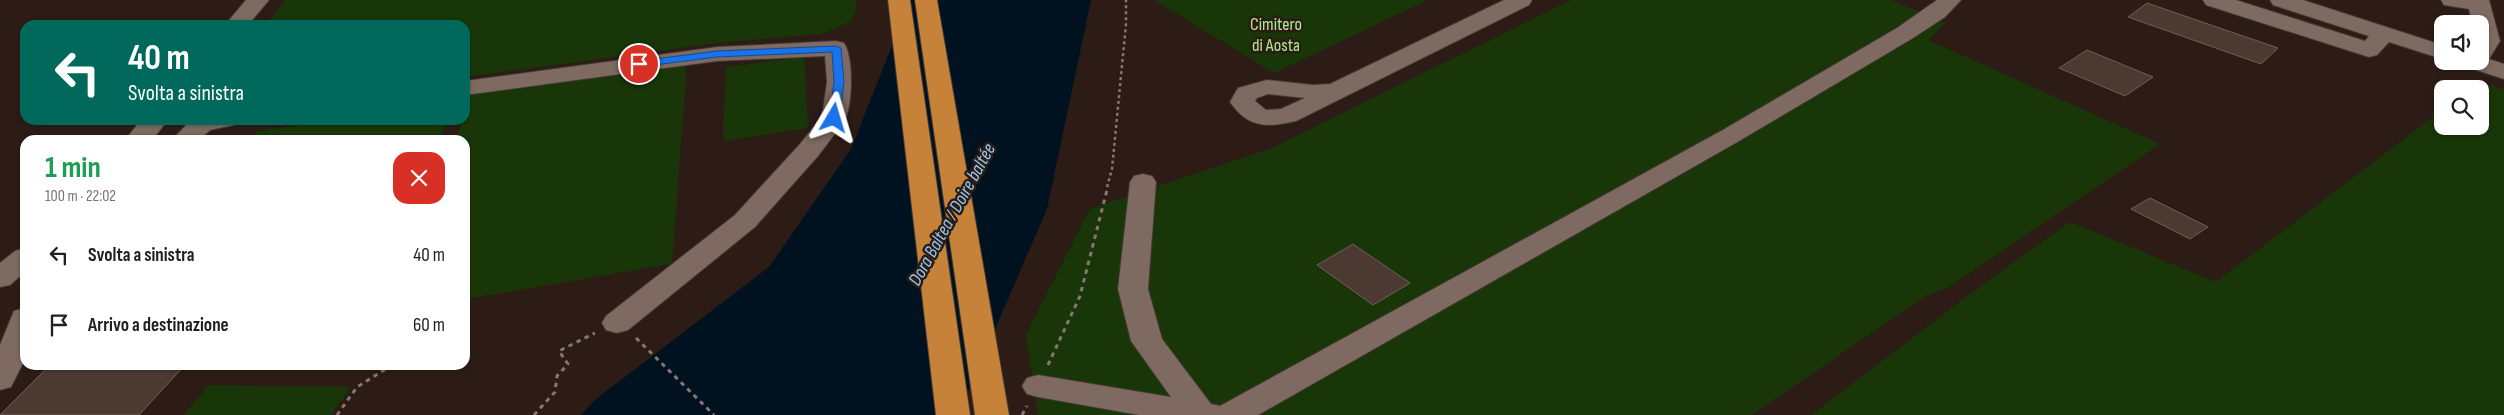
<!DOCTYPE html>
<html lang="it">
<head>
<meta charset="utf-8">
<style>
  :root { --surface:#fff; --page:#f6f6f6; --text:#202124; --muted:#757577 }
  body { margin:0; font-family:"Sofia Sans Condensed",sans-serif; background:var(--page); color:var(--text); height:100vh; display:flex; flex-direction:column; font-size:19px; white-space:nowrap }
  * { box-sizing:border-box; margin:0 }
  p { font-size:16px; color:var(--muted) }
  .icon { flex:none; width:28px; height:28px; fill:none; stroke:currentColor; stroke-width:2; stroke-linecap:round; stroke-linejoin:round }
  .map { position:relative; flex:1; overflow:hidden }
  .sheet { position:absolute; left:20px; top:135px; width:450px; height:235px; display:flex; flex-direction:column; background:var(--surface); border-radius:15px; box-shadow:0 1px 4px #0004 }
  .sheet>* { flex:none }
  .banner { position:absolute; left:20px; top:20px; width:450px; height:105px; border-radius:15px; box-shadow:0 1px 4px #0004; background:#00695c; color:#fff; overflow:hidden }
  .buttons { position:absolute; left:2434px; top:15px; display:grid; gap:10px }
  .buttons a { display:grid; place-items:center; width:55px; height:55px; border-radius:10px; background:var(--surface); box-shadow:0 1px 4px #0004; font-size:25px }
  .pin { position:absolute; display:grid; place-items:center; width:42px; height:42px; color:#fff; margin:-21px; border:2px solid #fff; border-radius:50%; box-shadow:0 1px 5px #0007 }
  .me { position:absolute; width:55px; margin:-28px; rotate:7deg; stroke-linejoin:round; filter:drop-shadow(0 0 4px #0008) }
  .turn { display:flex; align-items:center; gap:18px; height:105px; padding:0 25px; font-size:22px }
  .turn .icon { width:65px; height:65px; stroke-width:2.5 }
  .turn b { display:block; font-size:35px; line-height:42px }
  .round { display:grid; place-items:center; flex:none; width:52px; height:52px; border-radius:15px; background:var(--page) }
  .overview { display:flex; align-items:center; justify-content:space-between; height:85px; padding:0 25px }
  h1 { font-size:30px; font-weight:700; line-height:38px; color:#1e9e55 }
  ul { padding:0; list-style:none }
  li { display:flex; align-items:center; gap:15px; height:70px; padding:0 25px }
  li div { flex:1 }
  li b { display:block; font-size:19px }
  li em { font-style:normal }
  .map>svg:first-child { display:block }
  .green { fill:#183608 }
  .water { fill:#001220 }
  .building { fill:#4b3932; stroke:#725e57 }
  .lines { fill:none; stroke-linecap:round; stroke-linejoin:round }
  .minor-casing { stroke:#443833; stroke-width:2 }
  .highway-casing { stroke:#443833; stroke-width:2 }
  .path-far1 { stroke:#857771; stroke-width:2.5; stroke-dasharray:3 3; stroke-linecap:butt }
  .path { stroke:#857771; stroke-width:3; stroke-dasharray:4.5 4.5; stroke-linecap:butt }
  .minor { fill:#7e6a61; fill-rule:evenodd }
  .highway { fill:#c68238; fill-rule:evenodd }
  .route { fill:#1a73e8; stroke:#114b97 }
  .labels { text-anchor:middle; stroke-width:5; stroke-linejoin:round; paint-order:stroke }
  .park-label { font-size:18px; fill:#abed91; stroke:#2c1c15 }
  .water-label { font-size:19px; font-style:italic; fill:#92ccf5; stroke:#2c1c15 }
</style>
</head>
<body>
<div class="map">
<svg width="2504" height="415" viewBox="0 0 2504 415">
  <rect width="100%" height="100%" fill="#2c1c15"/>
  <g class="green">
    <polygon points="285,0 856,0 857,7 852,21 822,34 716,43 465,77 465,25 266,25"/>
    <polygon points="1154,0 1428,0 1274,73"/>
    <polygon points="1571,0 1891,0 1946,23 1928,40 2160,144 1949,287 1927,295 1752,415 1038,415 1026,334 1090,209 1270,149"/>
    <polygon points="804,57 808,128 723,141 726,67"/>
    <polygon points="687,63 672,264 465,299 465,140 456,140 462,120 465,120 465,111 471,93"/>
    <polygon points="2480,82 2504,90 2504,415 1811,415 1978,288 2070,222 2216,282 2442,110 2442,126 2480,126 2480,89 2470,89"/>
    <polygon points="338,120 447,120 440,140 253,140 257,131"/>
    <polygon points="209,385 351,387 331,415 184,415"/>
  </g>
  <polygon class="water" points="910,0 1091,0 1047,209 958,415 581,415 596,399 769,267 851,149"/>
  <g class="building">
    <polygon points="2147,3 2208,24 2278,48 2261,64 2128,17"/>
    <polygon points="2087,50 2153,77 2125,96 2059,68"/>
    <polygon points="2150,198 2208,227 2190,239 2131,209"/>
    <polygon points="1353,244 1410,283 1373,305 1317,265"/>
    <polygon points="50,365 185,365 139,415 0,415"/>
  </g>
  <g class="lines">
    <defs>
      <g id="minor">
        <polygon points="246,0 269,0 248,25 225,25"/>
        <path d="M1504,0H1532L1529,5L1296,121C1267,128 1248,128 1230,102L1238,88L1267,80L1313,85L1330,84ZM1268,94L1305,98L1281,109L1266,110L1255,101L1257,98Z"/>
        <polygon points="1937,0 1961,0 1945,17 1913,38 1739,141 1258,415 1139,415 1038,397 1027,394 1022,386 1027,378 1038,375 1171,397 1131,341 1118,289 1130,182 1134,176 1143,174 1152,176 1156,182 1148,289 1162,339 1211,404 1220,406 1721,131 1897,28"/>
        <polygon points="2203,0 2236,0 2365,41 2369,36 2273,5 2270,0 2303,0 2442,45 2442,59 2389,42 2377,55 2369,57 2206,5"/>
        <polygon points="2441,0 2489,0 2500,41 2489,59 2504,64 2504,79 2464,66 2460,61 2480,61 2480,24 2472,24 2469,9 2444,5"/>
        <path d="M836,41L844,43C854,57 853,109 843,123L818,156L755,227L628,330L617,333L606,330L602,323L606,316L735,215L800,144L822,117L827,82L825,56L717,61L465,95V81L717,47Z"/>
        <polygon points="141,120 168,120 152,140 125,140"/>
        <polygon points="191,120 238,120 234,125 210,130 199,140 172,140"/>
        <polygon points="25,248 25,272 10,285 0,287 0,263 15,251"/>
        <polygon points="25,308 25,359 11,387 0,390 0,345 14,311"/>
      </g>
      <g id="highway">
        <polygon points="888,0 910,0 970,415 936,415"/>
        <polygon points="915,0 937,0 1009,415 975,415"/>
      </g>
    </defs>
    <use href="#minor" class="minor-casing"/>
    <use href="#highway" class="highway-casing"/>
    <polyline class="path-far1" points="1107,187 1112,169 1126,24 1126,0"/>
    <g class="path">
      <polyline points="636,338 714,415"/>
      <polyline points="1048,365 1080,296 1108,186"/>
      <polyline points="337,415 357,387 392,365"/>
      <polyline points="534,415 555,392 557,376 568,364 559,351 595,333"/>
      <polyline points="1022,415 1027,406"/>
    </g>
    <use href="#minor" class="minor"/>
    <use href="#highway" class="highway"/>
  </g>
  <polygon class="route" points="836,46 841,48 844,82 839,118 834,121 829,118 834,82 832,52 717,57 639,67 634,64 639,61 717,51"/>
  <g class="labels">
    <g class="park-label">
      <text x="1276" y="30">Cimitero<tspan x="1276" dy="21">di Aosta</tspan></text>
    </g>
    <g class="water-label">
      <text transform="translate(951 214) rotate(-61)" y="7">Dora Baltea / Doire baltée</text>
    </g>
  </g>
</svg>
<div class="buttons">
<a><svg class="icon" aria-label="sound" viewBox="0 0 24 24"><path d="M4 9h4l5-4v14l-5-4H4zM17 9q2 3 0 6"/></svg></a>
<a><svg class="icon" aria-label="search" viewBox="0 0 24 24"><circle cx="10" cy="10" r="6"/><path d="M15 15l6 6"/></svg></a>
</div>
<div class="pin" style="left:639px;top:64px;background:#d93025"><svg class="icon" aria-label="arrive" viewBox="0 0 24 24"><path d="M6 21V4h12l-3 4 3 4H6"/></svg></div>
<svg class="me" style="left:834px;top:118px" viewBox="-20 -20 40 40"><path d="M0-17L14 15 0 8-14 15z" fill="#1a73e8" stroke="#fff" stroke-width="4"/></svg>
<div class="banner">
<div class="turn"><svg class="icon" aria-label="left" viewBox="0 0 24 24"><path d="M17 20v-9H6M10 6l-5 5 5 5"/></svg><div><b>40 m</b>Svolta a sinistra</div></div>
</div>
<section class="sheet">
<div class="overview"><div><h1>1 min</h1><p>100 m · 22:02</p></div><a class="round" style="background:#d93025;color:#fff"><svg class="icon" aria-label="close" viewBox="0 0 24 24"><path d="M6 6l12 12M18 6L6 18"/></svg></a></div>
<ul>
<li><svg class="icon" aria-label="left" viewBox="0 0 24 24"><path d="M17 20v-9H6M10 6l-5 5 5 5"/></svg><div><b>Svolta a sinistra</b></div><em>40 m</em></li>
<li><svg class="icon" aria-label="arrive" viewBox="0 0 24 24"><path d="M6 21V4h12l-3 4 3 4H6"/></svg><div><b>Arrivo a destinazione</b></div><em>60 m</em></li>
</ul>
</section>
</div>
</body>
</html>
